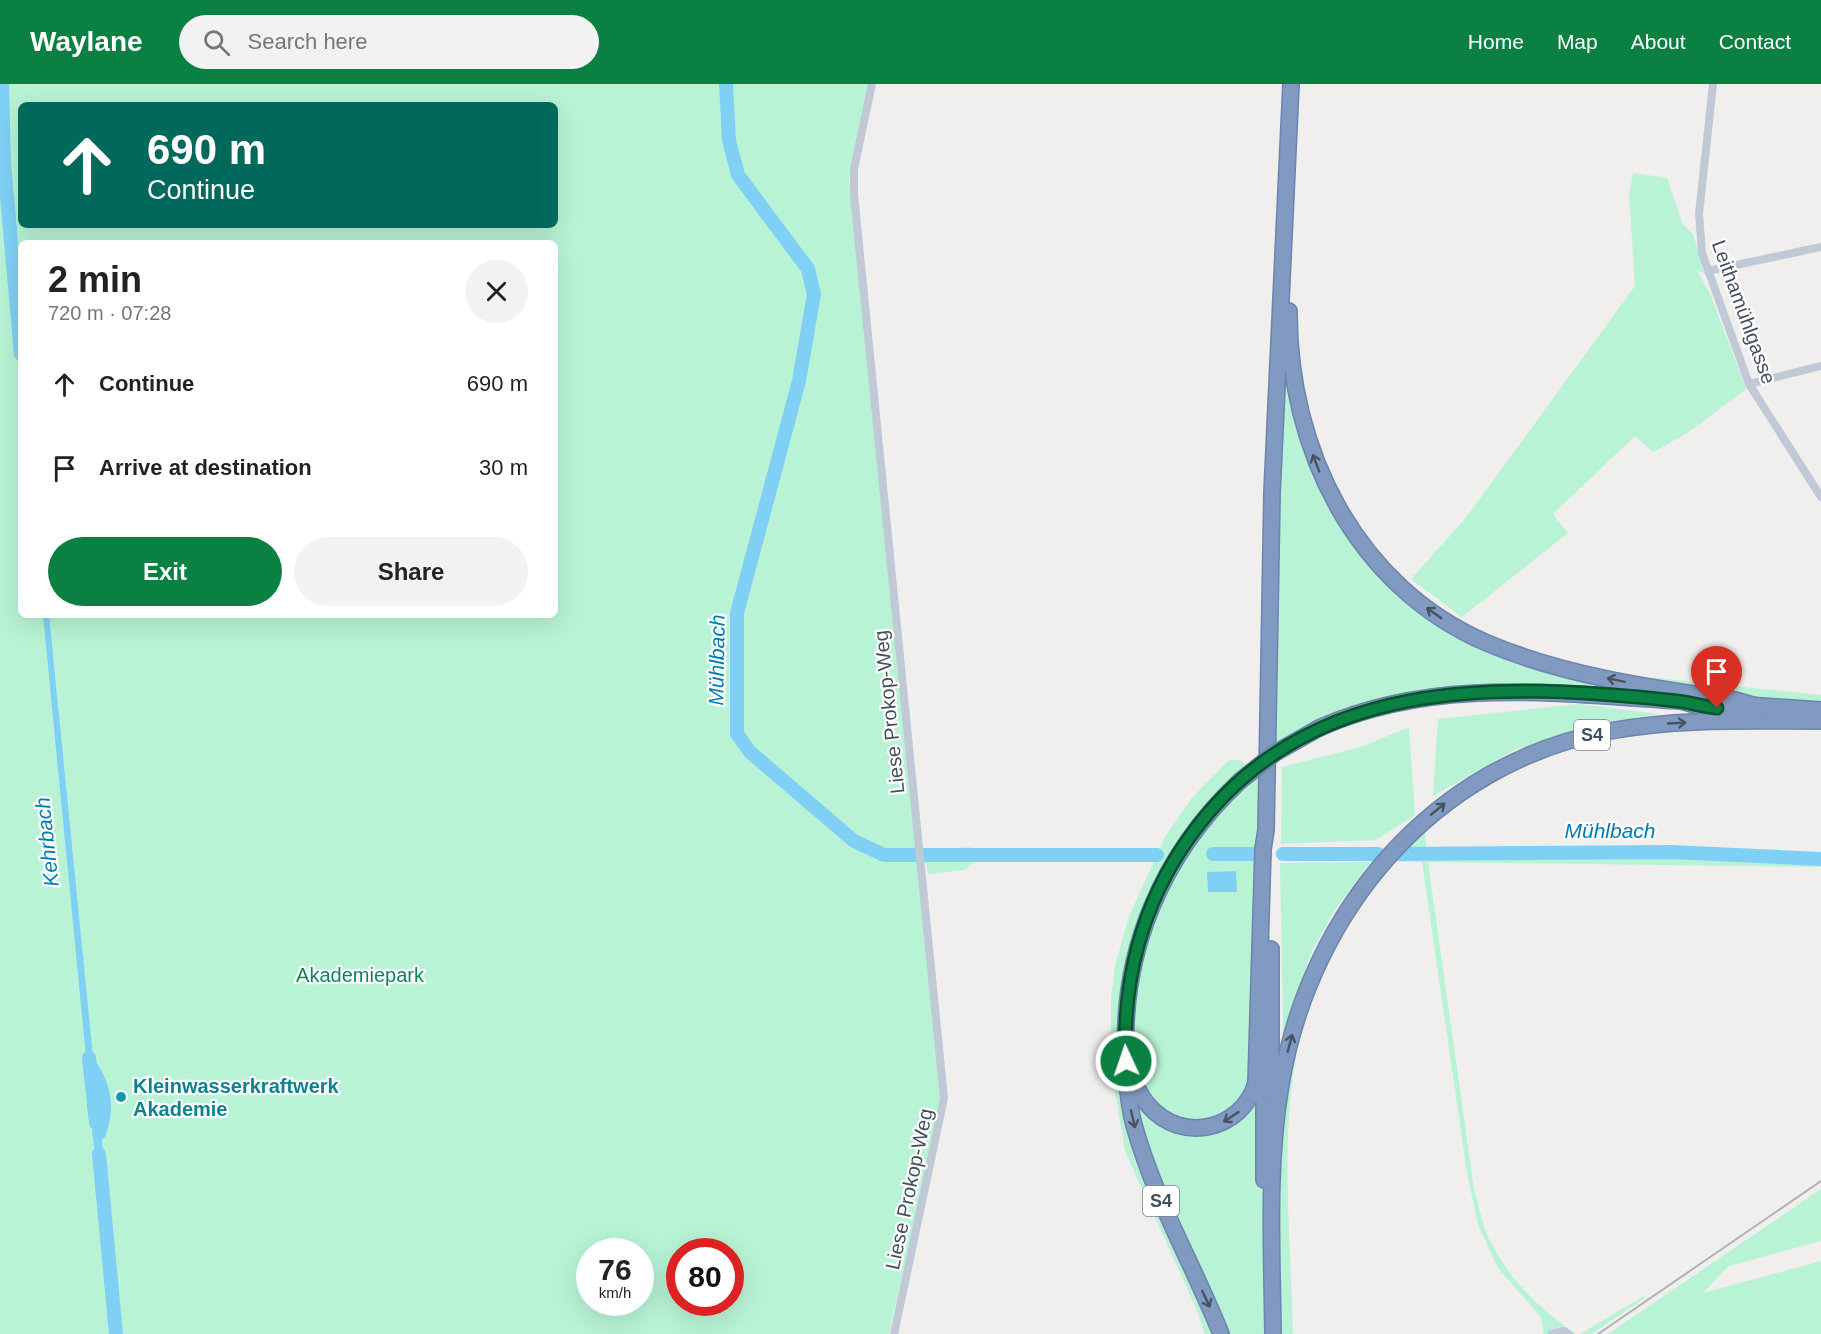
<!DOCTYPE html>
<html lang="en">
<head>
<meta charset="utf-8">
<style>
  :root { --surface:#fff; --page:#f2f2f2; --text:#222; --muted:#767676; --accent:#0b8043 }
  body { margin:0; font-family:Arial,sans-serif; background:var(--page); color:var(--text); height:100vh; display:flex; flex-direction:column; font-size:22px; white-space:nowrap }
  * { box-sizing:border-box; margin:0 }
  p { font-size:20px; color:var(--muted) }
  .icon { flex:none; width:33px; height:33px; fill:none; stroke:currentColor; stroke-width:2; stroke-linecap:round; stroke-linejoin:round }
  .map { position:relative; flex:1; overflow:hidden }
  .details { position:absolute; left:18px; top:156px; width:540px; height:378px; display:flex; flex-direction:column; background:var(--surface); border-radius:9px; box-shadow:0 6px 24px #0002 }
  .details>* { flex:none }
  .top-card { position:absolute; left:18px; top:18px; width:540px; height:126px; border-radius:9px; box-shadow:0 6px 24px #0002; background:#00695c; color:#fff; overflow:hidden }
  .speed { position:absolute; left:576px; top:1154px; display:flex; gap:12px; font-size:30px; font-weight:700; text-align:center }
  .speed>* { display:grid; place-content:center; width:78px; height:78px; border-radius:50%; background:var(--surface); box-shadow:0 6px 24px #0002; line-height:1 }
  .speed small { font-size:15px; font-weight:400 }
  .speed .limit { border:9px solid #d22; background:#fff; color:#111 }
  .pin { position:absolute; display:grid; place-items:center; width:51px; height:51px; color:#fff; margin:-62px -26px; border-radius:50% 50% 50% 0; rotate:-45deg; box-shadow:0 0 6px #0007 }
  .pin .icon { rotate:45deg }
  .me { position:absolute; width:66px; margin:-33px; rotate:357deg; stroke-linejoin:round; filter:drop-shadow(0 0 4px #0008) }
  .turn { display:flex; align-items:center; gap:21px; height:126px; padding:0 30px; font-size:27px }
  .turn .icon { width:78px; height:78px; stroke-width:2.5 }
  .turn b { display:block; font-size:42px; line-height:51px }
  .round { display:grid; place-items:center; flex:none; width:63px; height:63px; border-radius:32px; background:var(--page) }
  .head { display:flex; align-items:center; justify-content:space-between; height:102px; padding:0 30px }
  h1 { font-size:36px; font-weight:700; line-height:45px }
  .button { display:flex; gap:12px; margin-top:auto; padding:12px 30px }
  .button a { flex:1; height:69px; border-radius:36px; background:var(--accent); color:#fff; font-size:24px; font-weight:700; line-height:69px; text-align:center }
  .button a+a { background:var(--page); color:var(--text) }
  ul { padding:0; list-style:none }
  li { display:flex; align-items:center; gap:18px; height:84px; padding:0 30px }
  li div { flex:1 }
  li b { display:block; font-size:22px }
  li em { font-style:normal }
  header { display:flex; align-items:center; gap:36px; box-sizing:border-box; height:84px; padding:0 30px; background:var(--accent); color:#fff }
  header strong { font-size:28px }
  nav { display:flex; gap:33px; margin-inline-start:auto; font-size:21px }
  .search { width:420px; height:54px; background:var(--page); display:flex; align-items:center; gap:15px; box-sizing:border-box; padding:0 21px; border-radius:33px; color:var(--muted); font-size:22px }
  .map>svg:first-child { display:block }
  .green { fill:#b8f3d5; fill-rule:evenodd }
  .water { fill:#80d0f5 }
  .lines { fill:none; stroke-linecap:round; stroke-linejoin:round }
  .river { stroke:#80d0f5; stroke-width:14 }
  .highway-casing { stroke:#6c84ae; stroke-width:18 }
  .street { stroke:#c0c9d5; stroke-width:8 }
  .highway { stroke:#819ac2; stroke-width:15 }
  .rail { stroke:#b0b2b9; stroke-width:2 }
  .highway-bridge-casing { stroke:#6c84ae; stroke-width:18; stroke-linecap:butt }
  .highway-bridge { stroke:#819ac2; stroke-width:15 }
  .oneway { stroke:#475363 }
  .route-casing { stroke:#07532c; stroke-width:15 }
  .route { stroke:#0b8043; stroke-width:10 }
  .culture-dot { fill:#0f9aa8; stroke:#fff; stroke-width:2 }
  .labels { text-anchor:middle; stroke-width:4.5; stroke-linejoin:round; paint-order:stroke }
  .shield { fill:#fff; stroke:#7c848e; stroke-width:1.5 }
  .shield-label { font-size:18px; font-weight:bold; fill:#444f5e }
  .street-label { font-size:20px; fill:#444f5e; stroke:#fff }
  .park-label { font-size:20px; fill:#0d8757; stroke:#fff }
  .culture-label { font-size:20px; font-weight:bold; fill:#0d838f; stroke:#fff; text-anchor:start }
  .water-label { font-size:21px; font-style:italic; fill:#007cb5; stroke:#fff }
</style>
</head>
<body>
<header>
<strong>Waylane</strong>
<div class="search"><svg class="icon" aria-label="search" viewBox="0 0 24 24"><circle cx="10" cy="10" r="6"/><path d="M15 15l6 6"/></svg>Search here</div>
<nav><a>Home</a><a>Map</a><a>About</a><a>Contact</a></nav>
</header>
<div class="map">
<svg width="1821" height="1250" viewBox="0 0 1821 1250">
  <rect width="100%" height="100%" fill="#f1eeee"/>
  <g class="green">
    <path d="M0,0H868L849,94L941,1018L889,1250H0ZM21,21H555V141H21ZM21,159H555V531H21ZM590,1167H640V1218H590ZM680,1167H730V1218H680Z"/>
    <polygon points="1633,89 1667,94 1683,141 1693,150 1705,190 1697,186 1711,212 1746,305 1689,348 1653,368 1635,352 1553,430 1568,449 1462,533 1411,495 1465,435 1635,202 1629,111"/>
    <polygon points="1291,273 1327,406 1403,508 1486,558 1625,598 1622,612 1477,608 1315,638 1267,666 1278,275"/>
    <path d="M1648,593L1821,611V618C1763,613 1704,609 1648,593Z"/>
    <polygon points="1579,620 1659,630 1586,643 1515,666 1433,712 1438,635"/>
    <polygon points="1409,643 1415,731 1376,756 1281,760 1282,683 1361,663"/>
    <path d="M1229,676H1240L1246,681C1144,775 1098,896 1128,1033C1131,1048 1130,1064 1135,1077C1141,1091 1150,1104 1156,1118C1176,1162 1196,1206 1216,1250H1205L1195,1222L1125,1067L1111,983V914L1115,882L1128,835L1165,753L1191,715Z"/>
    <polygon points="1267,684 1265,1250 1221,1250 1133,1040 1125,929 1135,872 1196,744"/>
    <path d="M1425,746L1426,764L1821,768V783L1428,778L1474,1105C1479,1121 1482,1140 1489,1155C1508,1194 1540,1226 1576,1250H1544L1541,1233L1498,1184L1478,1141L1467,1089L1422,778L1394,777Z"/>
    <polygon points="970,763 976,769 976,776 965,786 928,790 924,766"/>
    <polygon points="1370,778 1334,827 1312,867 1283,948 1280,779"/>
    <path d="M1291,972L1296,973C1280,1064 1291,1159 1293,1250H1280V1046Z"/>
    <polygon points="1821,1105 1821,1157 1729,1182 1703,1209 1821,1177 1821,1250 1608,1250"/>
    <polygon points="1644,1212 1646,1213 1592,1250 1580,1250"/>
  </g>
  <g class="water">
    <polygon points="43,531 49,531 93,973 98,988 88,993"/>
    <polygon points="1236,787 1237,808 1208,808 1207,788"/>
    <polygon points="101,1020 102,1031 108,1033 102,1056 104,1088 96,1087 92,1040 87,1022"/>
  </g>
  <g class="lines">
    <g class="river">
      <polyline points="2,0 4,79 21,270"/>
      <polyline points="726,0 729,56 738,91 808,185 814,210 799,297 737,529 737,650 750,668 854,757 884,771 1157,771"/>
      <polyline points="1213,770 1255,770"/>
      <polyline points="1283,770 1378,770"/>
      <polyline points="1398,770 1671,768 1821,775"/>
      <polyline points="89,974 96,1039"/>
      <path d="M91,983C105,1004 108,1025 99,1049"/>
      <polyline points="99,1070 116,1250"/>
    </g>
    <defs>
      <g id="highway">
        <path d="M1289,227C1288,365 1356,503 1487,559C1565,592 1652,604 1735,616L1756,622"/>
        <polyline points="1681,617 1699,622 1752,627"/>
        <polyline points="1748,621 1821,626"/>
        <path d="M1319,644C1436,592 1558,610 1682,617"/>
        <path d="M1126,977C1132,992 1138,1010 1149,1022C1182,1060 1242,1046 1256,999L1263,765L1266,746L1272,409L1291,0"/>
        <polyline points="1264,991 1264,1096"/>
        <polyline points="1271,1003 1271,865"/>
        <path d="M1221,1250C1193,1180 1154,1114 1134,1041C1128,1019 1127,996 1126,973C1121,867 1162,770 1240,697"/>
        <path d="M1273,1250C1272,1167 1267,1082 1281,1000C1310,827 1434,679 1610,647C1680,634 1751,637 1821,637"/>
      </g>
    </defs>
    <use href="#highway" class="highway-casing"/>
    <g class="street">
      <polyline points="872,0 854,85 854,111 944,1014 894,1250"/>
      <polyline points="1713,0 1699,130 1702,169 1749,300 1821,413"/>
      <polyline points="1708,187 1821,163"/>
      <polyline points="1749,300 1821,282"/>
      <polyline points="1552,1250 1564,1247 1569,1250"/>
    </g>
    <use href="#highway" class="highway"/>
    <polyline class="rail" points="1598,1250 1821,1097"/>
    <defs>
      <polyline id="highway-bridge" points="1240,697 1275,669 1319,644"/>
    </defs>
    <use href="#highway-bridge" class="highway-bridge-casing"/>
    <use href="#highway-bridge" class="highway-bridge"/>
  </g>
  <defs><path id="oneway-shaft" d="M-6 0H5M1.5-3L5.5 0L1.5 3" fill="none" stroke-width="1.6" stroke-linecap="round" stroke-linejoin="round" transform="scale(1.5)"/></defs>
  <g class="oneway">
    <use href="#oneway-shaft" transform="translate(1316 379) rotate(-111)"/>
    <use href="#oneway-shaft" transform="translate(1434 529) rotate(-145)"/>
    <use href="#oneway-shaft" transform="translate(1616 596) rotate(-168)"/>
    <use href="#oneway-shaft" transform="translate(1677 639) rotate(-3)"/>
    <use href="#oneway-shaft" transform="translate(1438 725) rotate(-39)"/>
    <use href="#oneway-shaft" transform="translate(1290 959) rotate(-75)"/>
    <use href="#oneway-shaft" transform="translate(1231 1033) rotate(146)"/>
    <use href="#oneway-shaft" transform="translate(1133 1035) rotate(77)"/>
    <use href="#oneway-shaft" transform="translate(1206 1215) rotate(65)"/>
  </g>
  <g class="lines">
    <defs>
      <path id="route" d="M1126,977C1122,897 1142,820 1189,754C1305,590 1498,598 1677,617C1690,618 1703,623 1717,624"/>
    </defs>
    <use href="#route" class="route-casing"/>
    <use href="#route" class="route"/>
  </g>
  <circle class="culture-dot" cx="121" cy="1013" r="6"/>
  <g class="labels">
    <g class="shield">
      <rect x="1574" y="636" width="36" height="30" rx="4.5"/>
      <rect x="1143" y="1102" width="36" height="30" rx="4.5"/>
    </g>
    <g class="shield-label">
      <text x="1592" y="657">S4</text>
      <text x="1161" y="1123">S4</text>
    </g>
    <g class="street-label">
      <text transform="translate(1744 228) rotate(70)" y="7">Leithamühlgasse</text>
      <text transform="translate(889 628) rotate(-96)" y="7">Liese Prokop-Weg</text>
      <text transform="translate(909 1105) rotate(-78)" y="7">Liese Prokop-Weg</text>
    </g>
    <g class="park-label">
      <text x="360" y="898">Akademiepark</text>
    </g>
    <g class="culture-label">
      <text x="133" y="1009">Kleinwasserkraftwerk<tspan x="133" dy="23">Akademie</tspan></text>
    </g>
    <g class="water-label">
      <text transform="translate(717 576) rotate(-89)" y="7">Mühlbach</text>
      <text x="1610" y="754">Mühlbach</text>
      <text transform="translate(47 758) rotate(-96)" y="7">Kehrbach</text>
    </g>
  </g>
</svg>
<div class="speed"><div>76<small>km/h</small></div><div class="limit">80</div></div>
<div class="pin" style="left:1717px;top:624px;background:#d93025"><svg class="icon" aria-label="arrive" viewBox="0 0 24 24"><path d="M6 21V4h12l-3 4 3 4H6"/></svg></div>
<svg class="me" style="left:1126px;top:977px" viewBox="-20 -20 40 40"><circle r="17" fill="#0b8043" stroke="#fff" stroke-width="3"/><path d="M0-11L8 9 0 5-8 9z" fill="#fff"/></svg>
<div class="top-card">
<div class="turn"><svg class="icon" aria-label="ahead" viewBox="0 0 24 24"><path d="M12 20V5M6 11l6-6 6 6"/></svg><div><b>690 m</b>Continue</div></div>
</div>
<section class="details">
<div class="head"><div><h1>2 min</h1><p>720 m · 07:28</p></div><a class="round"><svg class="icon" aria-label="close" viewBox="0 0 24 24"><path d="M6 6l12 12M18 6L6 18"/></svg></a></div>
<ul>
<li><svg class="icon" aria-label="ahead" viewBox="0 0 24 24"><path d="M12 20V5M6 11l6-6 6 6"/></svg><div><b>Continue</b></div><em>690 m</em></li>
<li><svg class="icon" aria-label="arrive" viewBox="0 0 24 24"><path d="M6 21V4h12l-3 4 3 4H6"/></svg><div><b>Arrive at destination</b></div><em>30 m</em></li>
</ul>
<div class="button"><a>Exit</a><a>Share</a></div>
</section>
</div>
</body>
</html>
